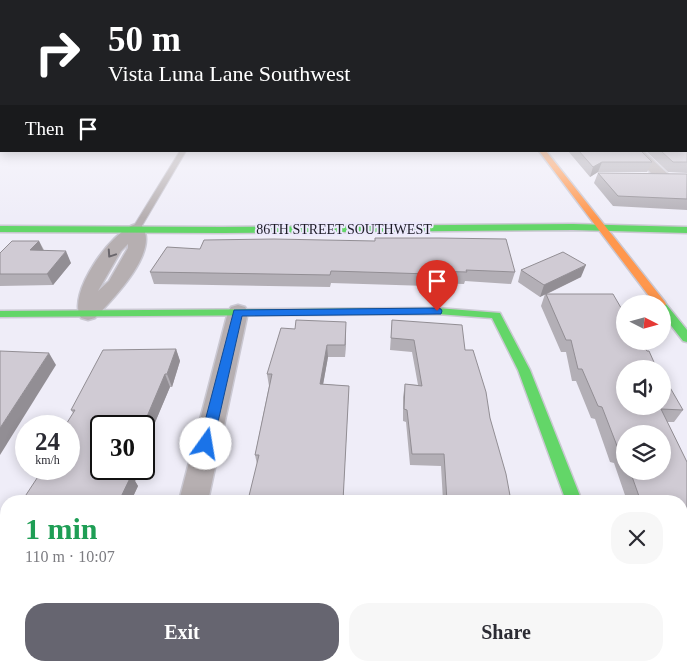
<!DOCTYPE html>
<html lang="en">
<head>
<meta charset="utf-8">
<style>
  :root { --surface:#fff; --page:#f7f7f7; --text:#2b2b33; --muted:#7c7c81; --accent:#666570 }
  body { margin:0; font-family:"Times New Roman",serif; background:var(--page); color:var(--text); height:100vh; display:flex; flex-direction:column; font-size:19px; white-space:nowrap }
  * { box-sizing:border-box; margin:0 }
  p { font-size:16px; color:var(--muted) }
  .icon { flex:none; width:28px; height:28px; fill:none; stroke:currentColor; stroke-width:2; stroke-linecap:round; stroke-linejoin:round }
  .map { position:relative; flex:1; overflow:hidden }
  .details { position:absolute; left:0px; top:495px; width:688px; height:176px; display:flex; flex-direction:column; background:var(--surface); border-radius:20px 20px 0 0; box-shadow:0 2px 12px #0003 }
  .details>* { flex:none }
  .guide { position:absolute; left:0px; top:0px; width:688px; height:152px; box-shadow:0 2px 12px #0003; background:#202124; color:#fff; overflow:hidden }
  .needle { width:32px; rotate:96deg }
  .tools { position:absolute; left:616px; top:295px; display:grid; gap:10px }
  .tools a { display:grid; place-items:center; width:55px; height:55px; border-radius:50%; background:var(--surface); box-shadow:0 2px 12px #0003; font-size:25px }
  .speed { position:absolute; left:15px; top:415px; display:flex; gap:10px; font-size:25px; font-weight:700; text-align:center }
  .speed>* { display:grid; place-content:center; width:65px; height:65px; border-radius:50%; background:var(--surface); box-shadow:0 2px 12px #0003; line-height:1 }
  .speed small { font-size:12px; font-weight:400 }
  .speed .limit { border:2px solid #111; border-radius:8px; background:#fff; color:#111 }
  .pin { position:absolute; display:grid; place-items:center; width:42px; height:42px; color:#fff; margin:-51px -21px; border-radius:50% 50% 50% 0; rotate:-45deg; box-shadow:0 0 5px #0007 }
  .pin .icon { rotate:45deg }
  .me { position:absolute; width:55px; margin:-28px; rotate:13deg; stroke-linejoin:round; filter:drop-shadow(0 0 4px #0008) }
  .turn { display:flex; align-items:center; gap:18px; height:105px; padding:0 25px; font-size:22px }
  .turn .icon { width:65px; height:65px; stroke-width:2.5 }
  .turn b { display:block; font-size:35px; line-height:42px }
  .then { display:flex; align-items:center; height:48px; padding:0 25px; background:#0003; gap:10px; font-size:19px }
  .round { display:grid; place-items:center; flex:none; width:52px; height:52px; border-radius:20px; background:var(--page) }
  .head { display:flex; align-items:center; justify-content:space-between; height:85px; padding:0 25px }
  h1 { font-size:30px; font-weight:800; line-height:38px; color:#1e9e55 }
  .action { display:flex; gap:10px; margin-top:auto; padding:10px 25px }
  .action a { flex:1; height:58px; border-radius:20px; background:var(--accent); color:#fff; font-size:20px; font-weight:800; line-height:58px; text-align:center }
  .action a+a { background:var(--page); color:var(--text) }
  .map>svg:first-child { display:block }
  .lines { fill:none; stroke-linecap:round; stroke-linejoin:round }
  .lane-casing { stroke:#cac8d2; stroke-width:2 }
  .street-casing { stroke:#cac8d2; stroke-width:3 }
  .fast-casing { stroke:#cac8d2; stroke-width:3 }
  .slow-casing { stroke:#cac8d2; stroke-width:3 }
  .lane { fill:#b6afb1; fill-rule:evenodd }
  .street { fill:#b6afb1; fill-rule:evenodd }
  .fast { fill:#63d668; fill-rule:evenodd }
  .slow { fill:#ff974d; fill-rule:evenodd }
  .wall { fill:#b3afb6; fill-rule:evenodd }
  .shaded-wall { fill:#928e94 }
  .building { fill:#d0cbd4; stroke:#928e94 }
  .oneway { stroke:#6a666c }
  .route { fill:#1a73e8; stroke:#114b97 }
  .labels { text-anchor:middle; stroke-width:4; stroke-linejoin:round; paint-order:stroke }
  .far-street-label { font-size:14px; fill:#1d1c27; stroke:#ece9fc }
</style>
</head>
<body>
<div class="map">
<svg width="687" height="671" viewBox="0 0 687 671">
  <rect width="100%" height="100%" fill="#efedf8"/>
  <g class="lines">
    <defs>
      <polygon id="lane" points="180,151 186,151 140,229 139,231 133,231 132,229"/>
      <g id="street">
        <polygon points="629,151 643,151 670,176 672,179 670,182 660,182"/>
        <path d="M136,224L142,226C160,252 112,300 95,318L88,320L81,318C66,294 112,230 136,224ZM128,244V248L109,281L98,291L121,251Z"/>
        <polygon points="238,305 245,307 248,312 208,501 179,501 228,312 231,307"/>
        <polygon points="135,665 171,665 171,671 133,671"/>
        <polygon points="617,665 653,665 656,671 618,671"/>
      </g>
      <g id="fast">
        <polygon points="573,224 687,227 687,233 573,230 222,233 0,232 0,226 222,227"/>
        <polygon points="662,303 666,304 687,330 687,342 683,341 662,314 662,304 658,304"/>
        <polygon points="437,308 500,313 530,370 582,501 566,501 518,370 492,318 437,314 0,317 0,311"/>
      </g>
      <polygon id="slow" points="539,151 546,151 665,302 666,304 665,306 662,307 662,304 655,304"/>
    </defs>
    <use href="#lane" class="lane-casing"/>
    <use href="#street" class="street-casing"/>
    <use href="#fast" class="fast-casing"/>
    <use href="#slow" class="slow-casing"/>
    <use href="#lane" class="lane"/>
    <use href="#street" class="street"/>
    <use href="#fast" class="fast"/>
    <use href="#slow" class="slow"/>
  </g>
  <g class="wall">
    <polygon points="687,124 687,173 668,172 646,151 686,151"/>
    <polygon points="568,151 641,151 652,162 647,172 598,172 590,177"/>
    <polygon points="598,173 687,174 687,210 613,206 594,183"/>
    <polygon points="39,241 44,250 71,263 53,285 0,286 0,253"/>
    <polygon points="167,247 515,272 511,284 465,281 464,284 428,283 428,286 331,283 330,287 154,284 150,272"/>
    <path d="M521,270L581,277L547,294L624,313L623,316L663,384L683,410L674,422H667L687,462V617L681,604V501H627L614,463L610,462L595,419L591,418L576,381H572L566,352H561L541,306L545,294L540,297L518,282ZM625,434L662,471H625Z"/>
    <polygon points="392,320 465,350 490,418 511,501 443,501 441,466 410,465 406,422 403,421 403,397 405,384 418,385 412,352 390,350"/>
    <polygon points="346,334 345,357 328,357 323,384 349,386 343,501 248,501 257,464 255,455 269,386 267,374"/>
    <polygon points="176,349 180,361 172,387 170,387 151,432 155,439 101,469 141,469 135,481 138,486 131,501 22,501 69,469 73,413 71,410"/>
    <polygon points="6,538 6,653 0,654 0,549"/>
  </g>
  <g class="shaded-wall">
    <polygon points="602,162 598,172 590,177 593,167"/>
    <polygon points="39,241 44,252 30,250"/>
    <polygon points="66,251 71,263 53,285 47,274"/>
    <polygon points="586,265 581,277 540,297 544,285"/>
    <polygon points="346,322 346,334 345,357 345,345"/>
    <polygon points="327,345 328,357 321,396 320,384"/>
    <polygon points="176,349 180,361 172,387 167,374"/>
    <polygon points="49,353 56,365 0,455 0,428"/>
    <polygon points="165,374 170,387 151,432 155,439 144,463 144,426 143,426"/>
    <polygon points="129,469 141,469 135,481 138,486 131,501 119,501 126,474"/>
  </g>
  <g class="building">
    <polygon points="686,124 687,124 687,162 673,162 661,151 686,151"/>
    <polygon points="579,151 641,151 652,162 602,162 593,167"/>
    <polygon points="598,173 687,174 687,199 618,196"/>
    <polygon points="375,238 439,238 506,239 515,272 466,270 467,272 429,271 430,274 331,271 330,275 150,272 167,247 200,249 204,240 274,239 375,241"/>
    <polygon points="12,241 39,241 30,250 66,251 47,274 0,274 0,253"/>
    <polygon points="563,252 586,265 544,285 521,270"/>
    <polygon points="546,294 613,294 624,313 621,313 625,319 625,341 640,341 647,351 649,351 657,369 625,369 625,406 662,406 662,382 663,384 668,384 683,410 661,409 687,462 687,580 681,567 681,501 647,501 646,500 640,499 630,471 662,471 662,434 625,434 625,459 622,451 619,451 602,407 598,406 582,369 578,369 571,340 566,340"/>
    <polygon points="296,320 346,322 345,345 327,345 320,384 349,386 343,501 262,501 248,500 259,455 255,455 272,374 267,374 281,328 295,329"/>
    <polygon points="392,320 462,325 465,350 473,350 486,392 490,418 506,474 511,501 447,501 444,454 412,454 407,410 404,409 405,384 422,386 414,340 391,338"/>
    <polygon points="176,349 167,374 165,374 143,426 101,426 101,469 129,469 126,474 132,474 119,501 22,501 43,469 69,469 69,426 65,426 75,410 71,410 103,350"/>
    <polygon points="0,351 49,353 0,428"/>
    <polygon points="144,427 149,427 144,438"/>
    <polygon points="6,538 6,644 0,645 0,549"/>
    <polygon points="228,665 236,665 263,668 264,665 338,665 337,671 227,671"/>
    <polygon points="454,667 499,671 455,671"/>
  </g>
  <defs><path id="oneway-chevron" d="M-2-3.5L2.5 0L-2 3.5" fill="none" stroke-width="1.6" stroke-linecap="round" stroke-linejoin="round" transform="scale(1.25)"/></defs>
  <use class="oneway" href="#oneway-chevron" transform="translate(111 254) rotate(124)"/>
  <linearGradient id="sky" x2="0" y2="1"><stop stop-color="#85b6d9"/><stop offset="0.57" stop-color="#f8f7fc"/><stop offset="1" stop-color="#f8f7fc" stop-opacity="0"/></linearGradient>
  <rect width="687" height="218" fill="url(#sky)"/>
  <polygon class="route" points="437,308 441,309 442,311 441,314 242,316 213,444 211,448 206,450 201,448 199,444 234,310"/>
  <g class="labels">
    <g class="far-street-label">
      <text x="344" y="234">86TH STREET SOUTHWEST</text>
    </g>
  </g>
</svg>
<div class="tools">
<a><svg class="needle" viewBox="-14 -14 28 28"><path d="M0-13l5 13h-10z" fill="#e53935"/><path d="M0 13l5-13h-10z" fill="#7c7c81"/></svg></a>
<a><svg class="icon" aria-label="sound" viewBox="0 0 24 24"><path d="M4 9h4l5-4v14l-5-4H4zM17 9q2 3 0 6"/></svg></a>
<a><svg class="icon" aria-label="layers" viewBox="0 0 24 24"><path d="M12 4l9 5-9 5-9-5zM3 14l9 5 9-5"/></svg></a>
</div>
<div class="speed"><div>24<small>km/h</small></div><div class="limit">30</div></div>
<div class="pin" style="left:437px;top:311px;background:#d93025"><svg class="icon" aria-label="arrive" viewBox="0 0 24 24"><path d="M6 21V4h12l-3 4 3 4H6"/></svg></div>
<svg class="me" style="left:206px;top:444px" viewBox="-20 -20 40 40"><circle r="19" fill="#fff"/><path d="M0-13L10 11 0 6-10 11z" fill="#1a73e8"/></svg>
<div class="guide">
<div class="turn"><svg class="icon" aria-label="right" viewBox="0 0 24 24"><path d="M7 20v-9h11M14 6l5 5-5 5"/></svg><div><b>50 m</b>Vista Luna Lane Southwest</div></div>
<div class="then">Then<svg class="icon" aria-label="arrive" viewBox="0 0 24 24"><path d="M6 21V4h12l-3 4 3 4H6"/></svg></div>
</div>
<section class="details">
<div class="head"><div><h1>1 min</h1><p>110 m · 10:07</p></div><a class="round"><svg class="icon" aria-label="close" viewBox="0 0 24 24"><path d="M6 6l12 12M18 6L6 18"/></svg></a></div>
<div class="action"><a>Exit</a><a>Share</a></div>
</section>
</div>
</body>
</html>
